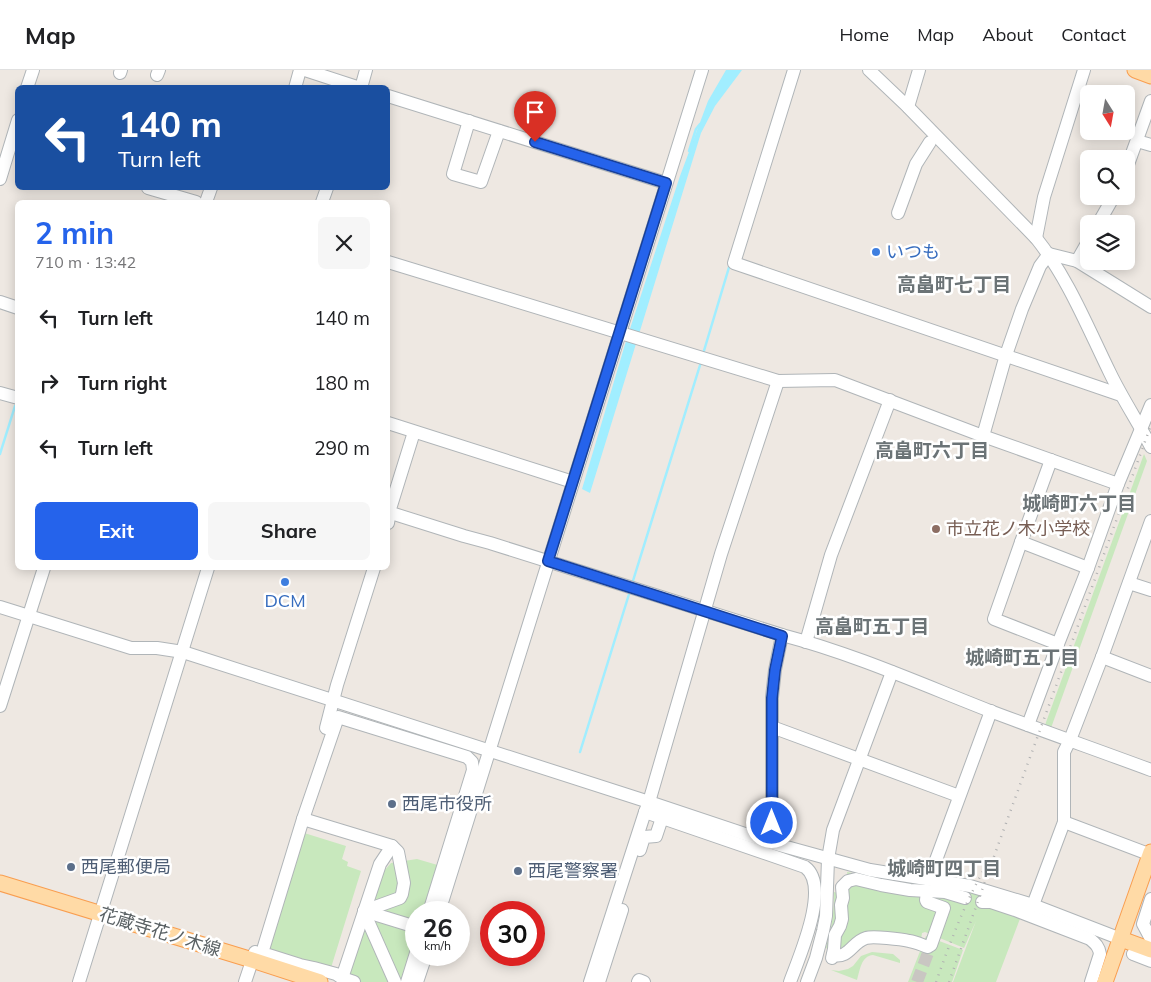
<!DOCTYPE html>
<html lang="en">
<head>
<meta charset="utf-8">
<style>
  :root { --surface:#fff; --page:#f6f6f6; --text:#202124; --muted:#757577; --line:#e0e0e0; --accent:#2563eb }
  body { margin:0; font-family:Mulish,"Noto Sans JP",sans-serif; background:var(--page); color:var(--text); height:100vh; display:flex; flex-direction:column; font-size:19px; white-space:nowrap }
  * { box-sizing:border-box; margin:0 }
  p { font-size:16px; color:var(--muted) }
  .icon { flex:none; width:28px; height:28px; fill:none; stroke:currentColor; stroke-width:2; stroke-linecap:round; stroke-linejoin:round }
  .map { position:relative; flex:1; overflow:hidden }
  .sheet { position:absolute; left:15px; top:130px; width:375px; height:370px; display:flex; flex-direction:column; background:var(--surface); border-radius:8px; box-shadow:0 2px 12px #0003 }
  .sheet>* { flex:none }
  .guide { position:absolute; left:15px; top:15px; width:375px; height:105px; border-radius:8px; box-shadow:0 2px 12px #0003; background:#1a4fa0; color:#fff; overflow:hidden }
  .needle { width:32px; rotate:169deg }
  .fabs { position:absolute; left:1080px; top:15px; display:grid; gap:10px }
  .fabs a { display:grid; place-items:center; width:55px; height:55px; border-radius:8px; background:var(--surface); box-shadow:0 2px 12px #0003; font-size:25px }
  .speed { position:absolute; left:405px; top:831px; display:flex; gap:10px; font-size:25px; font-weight:700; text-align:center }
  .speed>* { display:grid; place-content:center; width:65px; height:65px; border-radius:50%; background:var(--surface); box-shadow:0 2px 12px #0003; line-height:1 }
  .speed small { font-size:12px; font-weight:400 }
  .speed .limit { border:8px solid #d22; background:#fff; color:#111 }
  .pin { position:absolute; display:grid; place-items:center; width:42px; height:42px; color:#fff; margin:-51px -21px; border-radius:50% 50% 50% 0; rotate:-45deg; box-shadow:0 0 5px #0007 }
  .pin .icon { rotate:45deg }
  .me { position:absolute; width:55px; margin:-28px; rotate:0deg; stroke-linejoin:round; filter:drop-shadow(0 0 4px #0008) }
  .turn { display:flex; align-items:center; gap:18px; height:105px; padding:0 20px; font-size:22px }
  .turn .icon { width:65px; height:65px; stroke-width:2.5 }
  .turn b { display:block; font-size:35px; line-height:42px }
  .round { display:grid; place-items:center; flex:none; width:52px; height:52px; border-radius:8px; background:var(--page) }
  .headline { display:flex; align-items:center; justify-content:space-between; height:85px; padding:0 20px }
  h1 { font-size:30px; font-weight:700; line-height:38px; color:var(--accent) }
  .primary-button { display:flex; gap:10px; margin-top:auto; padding:10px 20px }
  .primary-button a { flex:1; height:58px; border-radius:8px; background:var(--accent); color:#fff; font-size:20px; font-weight:700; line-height:58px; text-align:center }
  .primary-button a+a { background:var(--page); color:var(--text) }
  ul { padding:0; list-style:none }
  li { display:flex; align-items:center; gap:15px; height:65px; padding:0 20px }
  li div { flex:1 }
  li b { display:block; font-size:19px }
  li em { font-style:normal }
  header { display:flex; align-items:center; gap:30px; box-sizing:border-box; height:70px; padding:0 25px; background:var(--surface); border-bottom:1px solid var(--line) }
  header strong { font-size:24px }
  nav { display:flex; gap:28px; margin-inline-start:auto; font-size:18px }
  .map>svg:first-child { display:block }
  .green { fill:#c8e8bd }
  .water { fill:#a1eeff }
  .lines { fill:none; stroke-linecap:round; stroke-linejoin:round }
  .stream { stroke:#a1eeff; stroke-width:2.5 }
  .minor-tunnel { stroke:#c9c6c2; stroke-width:12; stroke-dasharray:12 6; stroke-linecap:butt }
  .minor-casing { stroke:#b0b5b8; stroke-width:14 }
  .major-casing { stroke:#f99e50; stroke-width:17 }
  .minor { stroke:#fff; stroke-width:12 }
  .major { stroke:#ffdaa6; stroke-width:15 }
  .rail { stroke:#b0b1b2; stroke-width:2.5; stroke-dasharray:1 6; stroke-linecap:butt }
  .route-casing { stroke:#184099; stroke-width:12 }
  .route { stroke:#2563eb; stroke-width:9 }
  .shop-dot { fill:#3f7fe0; stroke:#fff; stroke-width:2 }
  .education-dot { fill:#8d6e63; stroke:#fff; stroke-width:2 }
  .service-dot { fill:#5c6f8a; stroke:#fff; stroke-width:2 }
  .labels { text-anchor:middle; stroke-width:5; stroke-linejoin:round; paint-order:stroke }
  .shop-label { font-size:18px; fill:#366cbe; stroke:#fff; text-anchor:start }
  .education-label { font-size:18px; fill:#785e54; stroke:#fff; text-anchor:start }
  .service-label { font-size:18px; fill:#4e5e75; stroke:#fff; text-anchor:start }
  .street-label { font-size:18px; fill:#5a6164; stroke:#fff }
  .neighbourhood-label { font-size:19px; font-weight:bold; fill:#6b7376; stroke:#fff }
</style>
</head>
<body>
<header>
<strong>Map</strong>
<nav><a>Home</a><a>Map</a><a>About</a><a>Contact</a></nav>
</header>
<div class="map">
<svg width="1151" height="912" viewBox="0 0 1151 912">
  <rect width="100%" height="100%" fill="#eee8e2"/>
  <g class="green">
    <polygon points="1144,384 1147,391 1051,658 1045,655"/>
    <polygon points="301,762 346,776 342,789 348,792 347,796 361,801 330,901 266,881"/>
    <polygon points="417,789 441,796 426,842 416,842 416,885 410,912 343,912 361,837 379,842 373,825 384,801 391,793"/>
    <path d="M847,802L875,807L877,821L882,822V820L880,817L876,806L948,817L986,825L988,837L1021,846L996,912H953L976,851L964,878L925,862L922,863L921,870L859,864L860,868L856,876L828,881L826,877C832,859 834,841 834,822L837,823L849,813Z"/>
    <polygon points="926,866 963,880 952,912 908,912"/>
    <path d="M872,882L893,884L900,890V893L873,885C861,886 860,900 857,910L831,900L839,901L848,899L853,896L861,886Z"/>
  </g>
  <polygon class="water" points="726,0 742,0 715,36 701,63 590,423 582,419 626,271 680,106 708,31"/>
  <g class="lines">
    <g class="stream">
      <polyline points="689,81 696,59 700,54"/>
      <polyline points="703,284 730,194"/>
      <polyline points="0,384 15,336"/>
      <polyline points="632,514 701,292"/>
      <polyline points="580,682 630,521"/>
    </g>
    <polyline class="minor-tunnel" points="917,912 931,875"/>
    <defs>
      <g id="minor">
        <polyline points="305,0 360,18"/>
        <polyline points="794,0 734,193 1121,325"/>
        <path d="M869,0L908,37L1036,168C1068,208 1087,256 1110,303C1122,328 1138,352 1151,377"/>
        <polyline points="120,3 121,0"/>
        <polyline points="157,5 159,0"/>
        <polyline points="27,18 33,0"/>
        <polyline points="295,18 300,0"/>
        <polyline points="361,18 366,0"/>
        <polyline points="388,26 666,113"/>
        <polyline points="908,37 919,0"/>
        <polyline points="469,51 453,104 481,112 499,61"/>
        <polyline points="1137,71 1151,75"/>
        <polyline points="1126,100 1151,31"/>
        <polyline points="0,109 18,50"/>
        <polyline points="148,118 196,132"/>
        <polyline points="206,132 211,118"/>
        <polyline points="322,132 327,118"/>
        <polyline points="898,143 916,94 930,72"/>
        <polyline points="1098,154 1114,126"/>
        <polyline points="1036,168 1044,127 1084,0"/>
        <polyline points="1049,184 1077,191 1151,237"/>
        <polyline points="1077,191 1089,170"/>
        <polyline points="388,192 778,311 835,310 983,366 1118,414"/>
        <polyline points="0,232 18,238"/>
        <polyline points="0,323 18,328"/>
        <polyline points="388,353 573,412"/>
        <polyline points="983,366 1006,285 1022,239 1040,196 1049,184"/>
        <polyline points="1051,390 1021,472 994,549 1058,574"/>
        <path d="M388,442L464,466L490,473L782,565C854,584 921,614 990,641C1043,661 1097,680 1151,700"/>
        <polyline points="388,453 389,447 390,439 414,362"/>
        <polyline points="1021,472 1088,498"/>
        <polyline points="1129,513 1151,520"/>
        <polyline points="0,537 131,578 157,578 183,582 649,732 772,773 870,800 970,816 1033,835 1121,869"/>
        <polyline points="806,572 831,485 890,330"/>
        <polyline points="1102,587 1151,606"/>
        <polyline points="0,636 44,498"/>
        <polyline points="1028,655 1058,574 1088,498 1118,414 1151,335"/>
        <polyline points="772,657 959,726"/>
        <polyline points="326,658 337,615 374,498"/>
        <path d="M645,742L805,797C831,816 799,887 790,912"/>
        <polyline points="303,749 392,776 398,782 404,813 402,824 400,828 364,841"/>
        <polyline points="1064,752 1151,785"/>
        <polyline points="772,773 772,627 775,600 782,565"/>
        <polyline points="640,780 644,767 656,766 662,748"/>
        <polyline points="929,809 991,641"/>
        <polyline points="927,822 926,830 927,832 944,838 931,875"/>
        <polyline points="1151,829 1143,854 1151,869"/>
        <path d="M982,832H991L1015,840L1090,869C1096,874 1099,877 1100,884L1091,912"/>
        <polyline points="1033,835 1064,752 1064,682 1070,670 1102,587 1151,451"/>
        <polyline points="364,841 416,857"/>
        <polyline points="364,842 395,912"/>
        <polyline points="439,842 702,0"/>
        <polyline points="1133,884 1151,891"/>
        <path d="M833,885C849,889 852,872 866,868C873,866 901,869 909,871C916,872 922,875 928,877"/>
        <polyline points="832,888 834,879 835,865 840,856 842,849 841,835 843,828 842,817 848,811 856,809 881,815 910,820 945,822 965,828"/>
        <polyline points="342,908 380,794 392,776"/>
        <polyline points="79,912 208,498"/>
        <polyline points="245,912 255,882"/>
        <polyline points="354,912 342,908 336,904 314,898 300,895 262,883 303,749 338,647 467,687 472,692 473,700 429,842"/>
        <polyline points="407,912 416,883"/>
        <polyline points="417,912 426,885"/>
        <polyline points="590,912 645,742 649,732 721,484 778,311"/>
        <polyline points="599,912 622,840"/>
        <polyline points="638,912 639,910 644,912"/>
        <polyline points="807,912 816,888 823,861 826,846 828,789 833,760 892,602"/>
      </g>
      <g id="major">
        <polyline points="1135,0 1151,6"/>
        <polyline points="0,813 252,890 320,912"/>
        <polyline points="1121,869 1151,880"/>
        <polyline points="1105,912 1151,782"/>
      </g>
    </defs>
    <use href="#minor" class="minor-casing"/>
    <use href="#major" class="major-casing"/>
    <use href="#minor" class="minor"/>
    <use href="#major" class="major"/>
    <g class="rail">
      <path d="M936,912C950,873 964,834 985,798"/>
      <polyline points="949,912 1001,767 1151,355"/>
    </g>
  </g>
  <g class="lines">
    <defs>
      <polyline id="route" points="535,72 666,113 548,491 782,566 775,600 772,628 772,753"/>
    </defs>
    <use href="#route" class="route-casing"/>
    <use href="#route" class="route"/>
  </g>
  <g class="shop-dot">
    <circle cx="876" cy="182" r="5"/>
    <circle cx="285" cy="512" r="5"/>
  </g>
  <circle class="education-dot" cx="936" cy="459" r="5"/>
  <g class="service-dot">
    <circle cx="392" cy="734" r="5"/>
    <circle cx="71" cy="797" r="5"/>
    <circle cx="518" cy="801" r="5"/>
  </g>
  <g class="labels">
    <g class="shop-label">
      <text x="886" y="188">いつも</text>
      <text x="285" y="537" text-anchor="middle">DCM</text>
    </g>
    <g class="education-label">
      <text x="946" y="465">市立花ノ木小学校</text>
    </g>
    <g class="service-label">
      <text x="402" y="740">西尾市役所</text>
      <text x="81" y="803">西尾郵便局</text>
      <text x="528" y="807">西尾警察署</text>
    </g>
    <g class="street-label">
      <text transform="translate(160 862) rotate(17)" y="6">花蔵寺花ノ木線</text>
    </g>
    <g class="neighbourhood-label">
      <text x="954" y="221">高畠町七丁目</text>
      <text x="932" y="387">高畠町六丁目</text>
      <text x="1079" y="440">城崎町六丁目</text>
      <text x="872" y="563">高畠町五丁目</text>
      <text x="1022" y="594">城崎町五丁目</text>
      <text x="944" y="805">城崎町四丁目</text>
    </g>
  </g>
</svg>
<div class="fabs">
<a><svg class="needle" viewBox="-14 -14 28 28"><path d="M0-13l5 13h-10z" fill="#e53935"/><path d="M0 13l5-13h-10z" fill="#757577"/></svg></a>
<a><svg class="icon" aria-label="search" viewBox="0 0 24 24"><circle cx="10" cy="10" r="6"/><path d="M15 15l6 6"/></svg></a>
<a><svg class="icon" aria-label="layers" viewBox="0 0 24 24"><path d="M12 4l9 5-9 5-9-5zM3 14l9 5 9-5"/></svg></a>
</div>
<div class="speed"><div>26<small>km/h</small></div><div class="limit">30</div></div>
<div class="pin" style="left:535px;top:72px;background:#d93025"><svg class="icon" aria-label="arrive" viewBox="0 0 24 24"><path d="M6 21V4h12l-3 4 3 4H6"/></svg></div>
<svg class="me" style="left:772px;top:753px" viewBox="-20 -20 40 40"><circle r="17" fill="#2563eb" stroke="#fff" stroke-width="3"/><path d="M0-11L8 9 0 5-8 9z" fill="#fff"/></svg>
<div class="guide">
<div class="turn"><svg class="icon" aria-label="left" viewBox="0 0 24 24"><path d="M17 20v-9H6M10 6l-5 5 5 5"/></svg><div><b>140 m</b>Turn left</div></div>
</div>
<section class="sheet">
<div class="headline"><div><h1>2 min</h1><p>710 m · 13:42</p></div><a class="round"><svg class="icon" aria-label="close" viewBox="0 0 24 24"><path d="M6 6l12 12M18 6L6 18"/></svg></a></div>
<ul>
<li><svg class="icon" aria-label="left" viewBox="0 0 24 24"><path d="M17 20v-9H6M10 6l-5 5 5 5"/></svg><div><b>Turn left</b></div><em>140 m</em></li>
<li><svg class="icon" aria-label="right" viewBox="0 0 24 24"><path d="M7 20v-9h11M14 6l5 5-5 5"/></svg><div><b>Turn right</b></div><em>180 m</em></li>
<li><svg class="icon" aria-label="left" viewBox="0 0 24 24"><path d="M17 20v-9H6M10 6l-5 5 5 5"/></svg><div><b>Turn left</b></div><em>290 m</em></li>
</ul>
<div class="primary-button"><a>Exit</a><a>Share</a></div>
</section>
</div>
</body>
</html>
